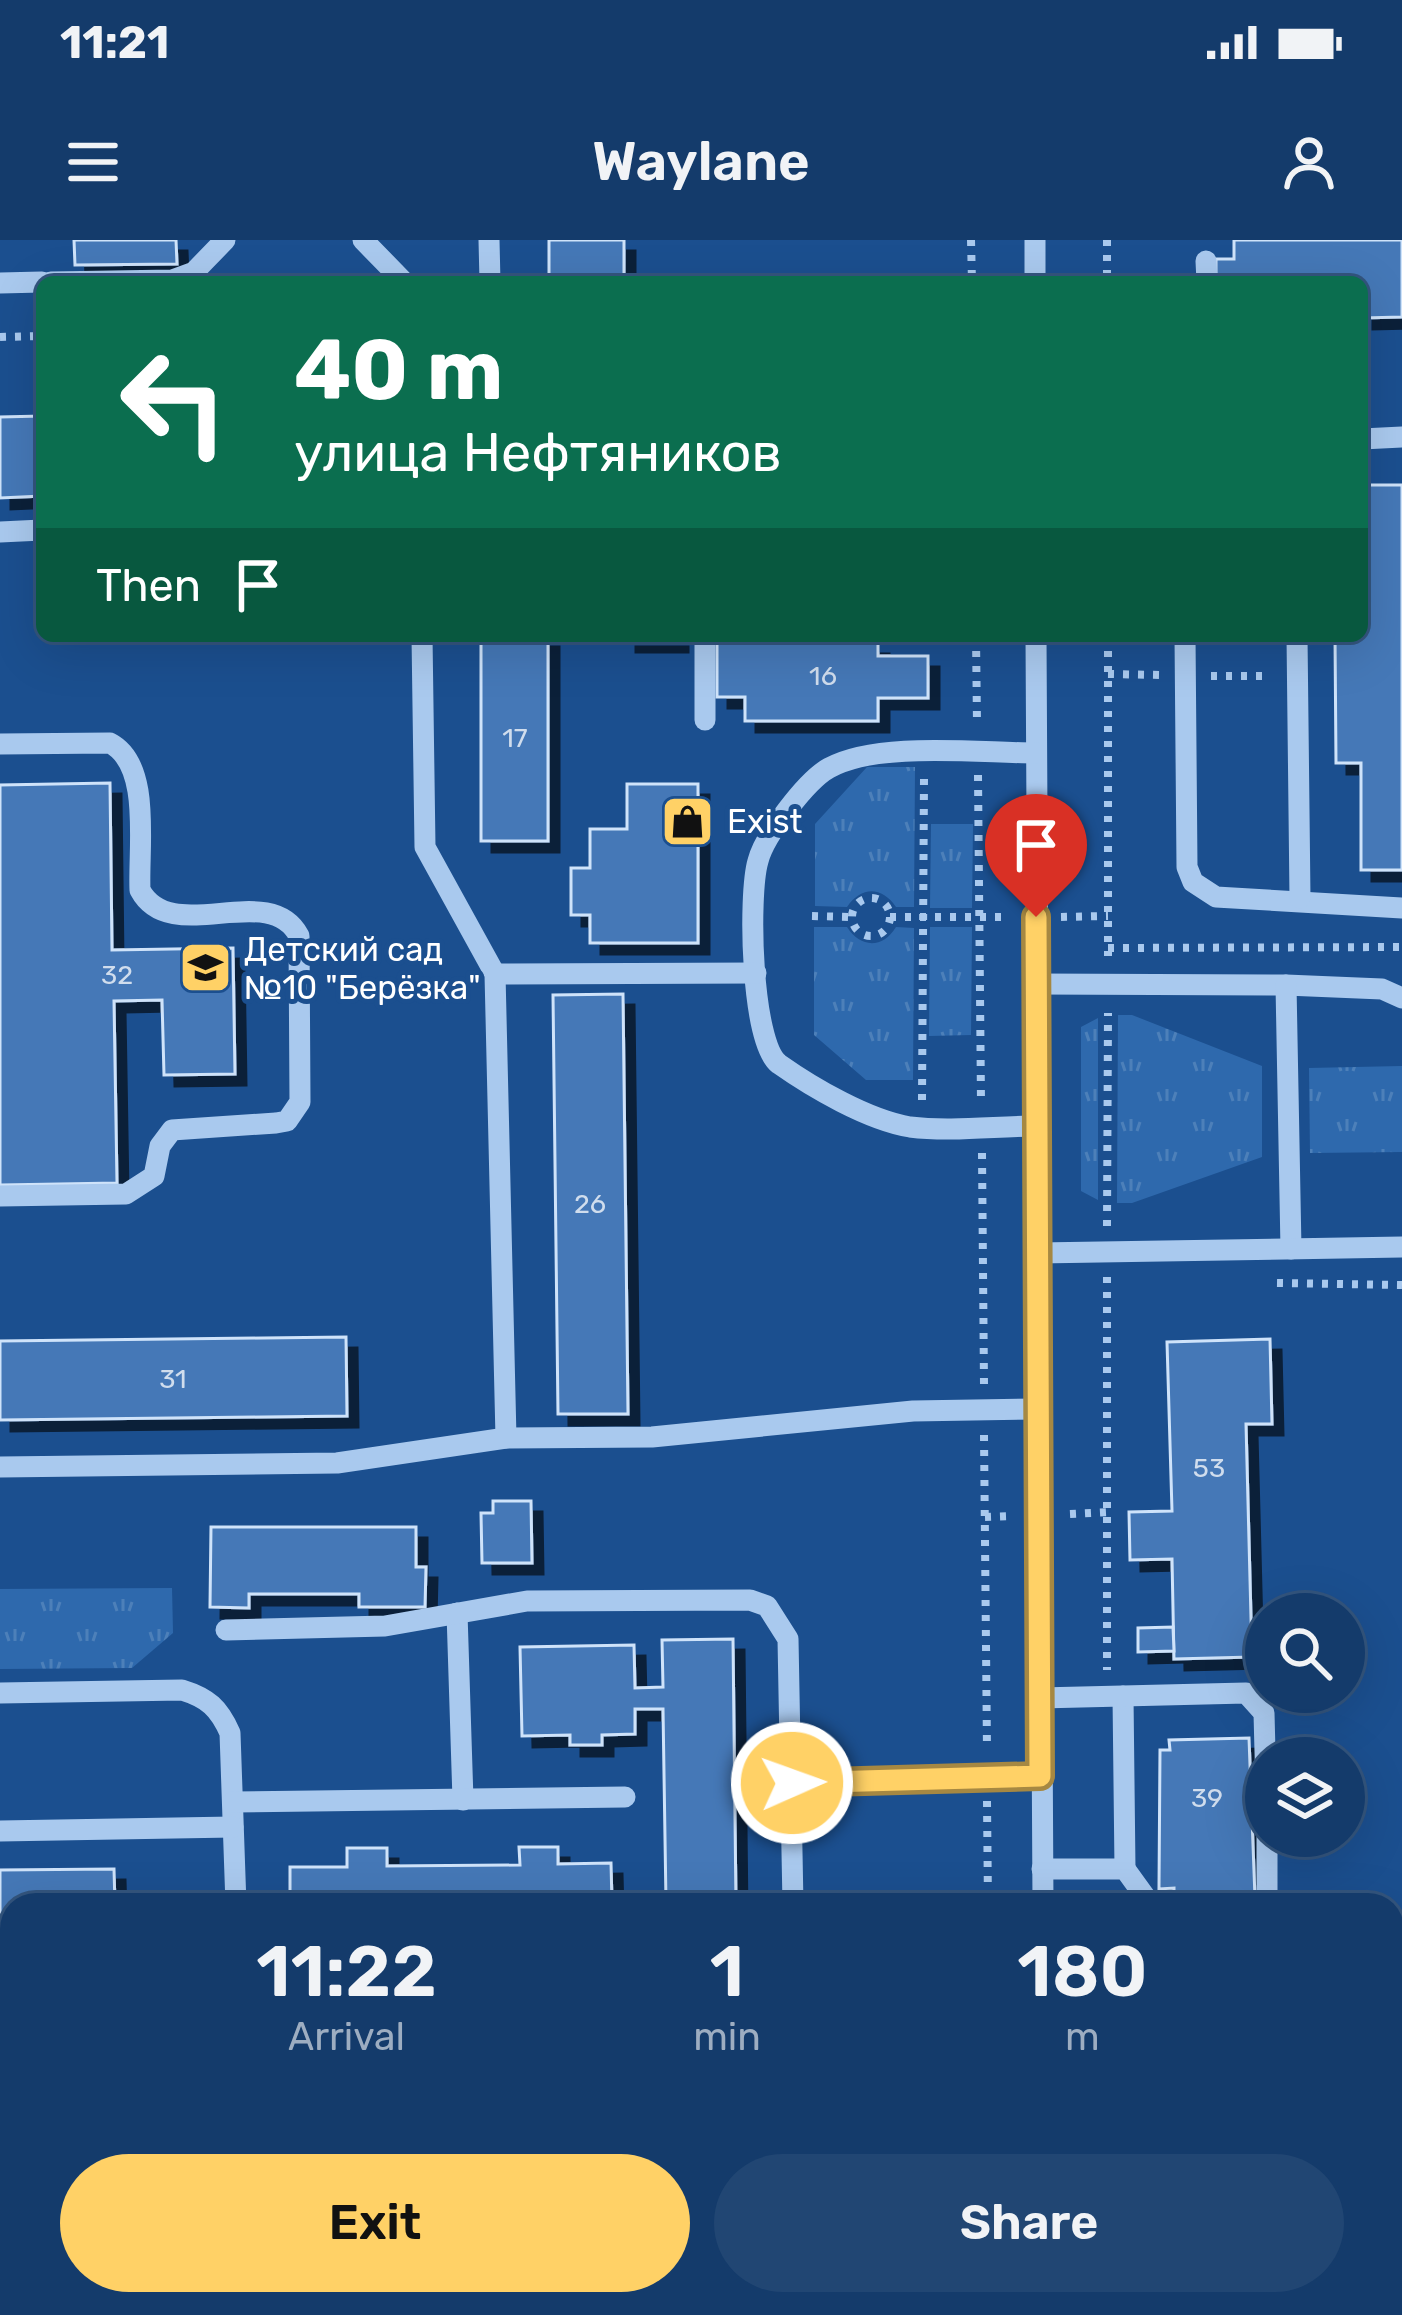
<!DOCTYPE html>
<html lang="en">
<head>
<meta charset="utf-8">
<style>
  :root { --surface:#143b6b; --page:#214673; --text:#f1f3f6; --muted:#9dadc1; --line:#33557e; --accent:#ffd166 }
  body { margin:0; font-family:Rubik,sans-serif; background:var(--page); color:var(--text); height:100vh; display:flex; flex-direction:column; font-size:45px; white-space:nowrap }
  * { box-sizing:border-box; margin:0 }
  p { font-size:39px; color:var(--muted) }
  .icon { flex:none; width:66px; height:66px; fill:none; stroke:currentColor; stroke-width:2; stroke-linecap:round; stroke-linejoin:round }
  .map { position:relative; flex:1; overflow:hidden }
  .side { position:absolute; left:0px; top:1653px; width:1404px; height:423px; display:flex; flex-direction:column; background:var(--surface); border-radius:36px 36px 0 0; box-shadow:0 12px 48px #0002,0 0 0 3px var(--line) }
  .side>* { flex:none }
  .guide { position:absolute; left:36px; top:36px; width:1332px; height:366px; border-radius:18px; box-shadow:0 12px 48px #0002,0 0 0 3px var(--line); background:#0b6e4f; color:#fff; overflow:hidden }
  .controls { position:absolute; left:1245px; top:1353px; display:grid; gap:24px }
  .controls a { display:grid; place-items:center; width:120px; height:120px; border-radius:50%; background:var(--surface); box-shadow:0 12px 48px #0002,0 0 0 3px var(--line); font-size:60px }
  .pin { position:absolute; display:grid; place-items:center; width:102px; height:102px; color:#fff; margin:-123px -51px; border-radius:50% 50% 50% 0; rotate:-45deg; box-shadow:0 0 12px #0007 }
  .pin .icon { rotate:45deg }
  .me { position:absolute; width:132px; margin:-66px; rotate:88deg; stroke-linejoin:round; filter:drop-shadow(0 0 9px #0008) }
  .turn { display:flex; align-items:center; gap:42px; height:252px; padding:0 60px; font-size:54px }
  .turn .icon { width:156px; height:156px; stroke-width:2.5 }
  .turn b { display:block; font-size:84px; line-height:102px }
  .then { display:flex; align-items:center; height:114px; padding:0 60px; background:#0003; gap:24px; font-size:45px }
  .eta { display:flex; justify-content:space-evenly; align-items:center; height:204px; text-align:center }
  .eta b { font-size:72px; font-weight:600; line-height:84px }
  .primary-button { display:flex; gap:24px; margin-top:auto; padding:24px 60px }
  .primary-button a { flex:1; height:138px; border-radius:72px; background:var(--accent); color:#111; font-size:48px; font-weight:600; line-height:138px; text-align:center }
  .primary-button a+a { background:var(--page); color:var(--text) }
  .status { display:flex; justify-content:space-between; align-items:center; height:84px; padding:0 60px; background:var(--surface); direction:ltr }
  .status svg { height:33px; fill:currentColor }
  header { display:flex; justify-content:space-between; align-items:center; height:156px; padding:0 60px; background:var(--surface); font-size:54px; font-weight:600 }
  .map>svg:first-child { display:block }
  .grass { fill:url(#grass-tufts) }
  .building { fill:#4478b7; stroke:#cfe3fa; stroke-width:3; filter:url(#shadow) }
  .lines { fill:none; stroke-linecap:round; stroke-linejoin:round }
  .path { stroke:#a9c9ee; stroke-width:8; stroke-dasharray:6 9; stroke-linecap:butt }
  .minor { stroke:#a9c9ee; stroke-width:21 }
  .route-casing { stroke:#a68842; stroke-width:30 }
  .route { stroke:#ffd166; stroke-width:21 }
  .labels { text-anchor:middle; stroke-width:10; stroke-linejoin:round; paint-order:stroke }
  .number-label { font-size:27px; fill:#d0dded }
  .poi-label { font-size:33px; fill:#fff; stroke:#1b4f8f; text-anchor:start }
</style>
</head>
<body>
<div class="status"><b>11:21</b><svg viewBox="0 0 49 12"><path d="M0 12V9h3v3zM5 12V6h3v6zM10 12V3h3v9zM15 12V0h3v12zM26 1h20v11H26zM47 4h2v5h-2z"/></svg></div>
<header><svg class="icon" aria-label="menu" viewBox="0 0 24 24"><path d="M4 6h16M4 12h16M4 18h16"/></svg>Waylane<svg class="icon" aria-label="person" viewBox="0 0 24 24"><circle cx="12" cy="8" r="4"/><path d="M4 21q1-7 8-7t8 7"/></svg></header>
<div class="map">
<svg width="1402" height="2075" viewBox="0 0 1402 2075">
  <defs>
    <pattern id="grass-tufts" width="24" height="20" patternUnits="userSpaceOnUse" patternTransform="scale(3)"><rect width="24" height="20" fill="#2e69ad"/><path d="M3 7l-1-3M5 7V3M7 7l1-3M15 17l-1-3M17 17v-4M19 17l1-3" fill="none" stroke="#4d80b9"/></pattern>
    <filter id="shadow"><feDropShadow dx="11" dy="11" stdDeviation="0" flood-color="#0009"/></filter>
  </defs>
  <rect width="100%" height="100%" fill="#1b4f8f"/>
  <g class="grass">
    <path d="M867,527H915L914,667H896C882,646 861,646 847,667L815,666V584Z"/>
    <polygon points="931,584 973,584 972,668 930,668"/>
    <path d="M814,687H847C860,708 883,709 896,687L914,688L913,840H866L814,795Z"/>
    <polygon points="930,687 972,687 971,795 929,796"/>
    <polygon points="1118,775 1132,775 1262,826 1262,917 1132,963 1117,963"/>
    <polygon points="1098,778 1098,960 1081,951 1081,787"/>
    <polygon points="1402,826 1402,912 1310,913 1309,828"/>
    <polygon points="172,1348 173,1393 132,1428 0,1429 0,1349"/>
    <rect x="1392" y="1963" width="10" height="58"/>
  </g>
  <g class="building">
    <polygon points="74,0 176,0 177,24 75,25"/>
    <polygon points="549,0 624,0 624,39 549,40"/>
    <polygon points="1234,0 1402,0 1402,77 1362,78 1362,42 1216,42 1216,19 1234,19"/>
    <polygon points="42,176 42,256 0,258 0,177"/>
    <polygon points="1362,245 1402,245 1402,630 1361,630 1361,523 1336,523 1335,396 1362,396"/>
    <rect x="481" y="396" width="67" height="205"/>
    <rect x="625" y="396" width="52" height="5"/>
    <polygon points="717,402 878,403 878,416 928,416 928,458 878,458 878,481 745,481 745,457 717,457"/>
    <polygon points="110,543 112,710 233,708 235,834 164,835 162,760 114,761 117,943 0,945 0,545"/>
    <polygon points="627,544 698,544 698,703 590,703 590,675 571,675 571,628 590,628 590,589 627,589"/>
    <polygon points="623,754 628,1174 558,1174 553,755"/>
    <polygon points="346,1097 347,1176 0,1180 0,1101"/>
    <polygon points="1270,1099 1272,1184 1246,1184 1252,1417 1174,1419 1172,1319 1130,1320 1129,1272 1172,1271 1167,1102"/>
    <polygon points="493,1261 531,1261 532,1323 482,1323 481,1273 493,1273"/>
    <polygon points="211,1287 416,1287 416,1327 426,1327 425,1367 359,1367 359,1354 249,1354 249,1368 210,1367"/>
    <polygon points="1173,1387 1174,1411 1138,1412 1138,1388"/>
    <polygon points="733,1399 736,1665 290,1665 290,1627 347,1627 347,1608 387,1608 387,1626 520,1625 519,1607 558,1607 558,1624 611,1623 612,1663 666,1662 663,1469 635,1469 635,1494 602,1495 602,1505 570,1505 570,1495 522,1496 520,1407 634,1405 635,1448 663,1447 662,1400"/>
    <polygon points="1249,1498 1255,1658 1174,1661 1174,1648 1159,1649 1160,1510 1170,1510 1169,1500"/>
    <polygon points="114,1629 115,1665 12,1665 12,1718 0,1719 0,1630"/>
    <rect x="0" y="1854" width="12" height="81"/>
  </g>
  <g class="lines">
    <g class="path">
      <polyline points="971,0 972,42"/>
      <polyline points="1107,0 1107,42"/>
      <polyline points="0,97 42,96"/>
      <polyline points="976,396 977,484"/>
      <polyline points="1108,396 1108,716"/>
      <polyline points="1108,434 1160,435"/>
      <polyline points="1211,436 1268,436"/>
      <polyline points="978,535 981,862"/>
      <circle cx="871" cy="677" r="19"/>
      <polyline points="812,676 852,677"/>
      <polyline points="890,677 1010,677"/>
      <polyline points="1061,677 1108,676"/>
      <polyline points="1108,708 1402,707"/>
      <polyline points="922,860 924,539"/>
      <polyline points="982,913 984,1144"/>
      <polyline points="1107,986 1108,773"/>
      <polyline points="1107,1037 1107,1430"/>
      <polyline points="1277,1043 1402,1045"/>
      <polyline points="984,1195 987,1510"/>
      <polyline points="1070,1274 1109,1272"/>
      <polyline points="985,1277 1013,1276"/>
      <polyline points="987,1561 988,1665"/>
      <polyline points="1392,1954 1402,1954"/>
      <polyline points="0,2008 12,2008"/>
      <polyline points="195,2064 195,2075"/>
      <polyline points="1208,2064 1208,2075"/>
    </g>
    <g class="minor">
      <polyline points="363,0 404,42"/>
      <polyline points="489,0 490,42"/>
      <polyline points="1035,0 1035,42"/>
      <polyline points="1206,21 1207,42"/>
      <polyline points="51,42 172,40 194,32 225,0"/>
      <polyline points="0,43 42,42"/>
      <polyline points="1362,199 1402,197"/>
      <polyline points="0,292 42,290"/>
      <polyline points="422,396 425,607 495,734 506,1198"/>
      <polyline points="1036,396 1043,1665"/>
      <polyline points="1185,396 1187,627 1193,642 1216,657 1402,668"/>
      <polyline points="1297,396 1300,658"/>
      <polyline points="705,480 705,396"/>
      <path d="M0,504L110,503C152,525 138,607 140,650C171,708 269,639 299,696L300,862L287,881L276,883L172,890L160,906L154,936L126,954L0,956"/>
      <path d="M1036,513C979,513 878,501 829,528C807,540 764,596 758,621C748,655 751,803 779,824C813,848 868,880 910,887C951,892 997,886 1038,886"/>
      <polyline points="495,734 756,733"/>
      <polyline points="1037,744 1286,745 1382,749 1402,758"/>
      <polyline points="1286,745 1291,1009"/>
      <polyline points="1038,1013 1402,1007"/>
      <polyline points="0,1227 337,1223 506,1198 652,1197 913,1171 1038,1169"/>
      <polyline points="457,1373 463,1560"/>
      <polyline points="226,1390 385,1386 527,1361 750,1360 767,1366 788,1399 793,1665"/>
      <path d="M0,1453L182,1450C208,1458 219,1468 230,1493L236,1665"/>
      <polyline points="1123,1456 1125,1629"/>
      <polyline points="1040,1458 1246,1453 1264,1473 1266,1550"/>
      <polyline points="792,1542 1040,1536"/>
      <polyline points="233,1562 625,1557"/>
      <polyline points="0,1591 233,1587"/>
      <polyline points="1042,1629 1125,1629 1151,1665"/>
      <polyline points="1267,1665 1267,1596"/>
      <polyline points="0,1765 12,1765"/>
      <polyline points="1392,2058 1402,2057"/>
      <polyline points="229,2075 230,2064"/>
      <polyline points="805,2075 1104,2064"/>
    </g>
  </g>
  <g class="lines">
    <defs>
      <polyline id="route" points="792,1543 1040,1536 1036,677"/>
    </defs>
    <use href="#route" class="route-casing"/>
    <use href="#route" class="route"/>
  </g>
  <defs>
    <symbol id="shop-square" viewBox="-11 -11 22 22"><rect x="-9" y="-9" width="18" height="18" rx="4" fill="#ffd166" stroke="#1b4f8f"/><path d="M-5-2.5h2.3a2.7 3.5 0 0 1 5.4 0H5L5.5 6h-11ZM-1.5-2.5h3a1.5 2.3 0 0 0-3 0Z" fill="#111"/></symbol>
    <symbol id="school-square" viewBox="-11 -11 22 22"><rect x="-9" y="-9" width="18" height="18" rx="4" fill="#ffd166" stroke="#1b4f8f"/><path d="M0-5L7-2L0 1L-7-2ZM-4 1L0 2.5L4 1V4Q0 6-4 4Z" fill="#111"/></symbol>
  </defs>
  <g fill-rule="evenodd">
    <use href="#shop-square" x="658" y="552" width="59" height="59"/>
    <use href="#school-square" x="176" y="698" width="59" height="59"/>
  </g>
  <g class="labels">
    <g class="number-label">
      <text x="823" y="445">16</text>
      <text x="515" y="507">17</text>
      <text x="117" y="744">32</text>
      <text x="590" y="973">26</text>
      <text x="173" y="1148">31</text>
      <text x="1209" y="1237">53</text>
      <text x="1207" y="1567">39</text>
    </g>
    <g class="poi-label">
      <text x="727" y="593">Exist</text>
      <text x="244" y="721">Детский сад<tspan x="244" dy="38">№10 "Берёзка"</tspan></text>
    </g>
  </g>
</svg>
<div class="controls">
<a><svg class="icon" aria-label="search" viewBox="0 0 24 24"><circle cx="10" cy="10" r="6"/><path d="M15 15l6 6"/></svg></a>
<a><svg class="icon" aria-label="layers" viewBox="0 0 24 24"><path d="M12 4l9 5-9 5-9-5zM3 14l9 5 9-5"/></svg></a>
</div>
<div class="pin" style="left:1036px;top:677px;background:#d93025"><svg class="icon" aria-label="arrive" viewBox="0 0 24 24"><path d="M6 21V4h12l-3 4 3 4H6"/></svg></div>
<svg class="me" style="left:792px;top:1543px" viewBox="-20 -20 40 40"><circle r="17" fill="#ffd166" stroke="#fff" stroke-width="3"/><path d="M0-11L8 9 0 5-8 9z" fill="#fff"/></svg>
<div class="guide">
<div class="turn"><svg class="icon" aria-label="left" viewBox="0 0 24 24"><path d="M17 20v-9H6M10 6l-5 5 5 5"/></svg><div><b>40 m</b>улица Нефтяников</div></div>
<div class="then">Then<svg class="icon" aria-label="arrive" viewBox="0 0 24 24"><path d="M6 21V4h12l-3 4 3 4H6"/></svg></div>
</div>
<section class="side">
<div class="eta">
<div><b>11:22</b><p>Arrival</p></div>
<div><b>1</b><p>min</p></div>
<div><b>180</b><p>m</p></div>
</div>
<div class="primary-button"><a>Exit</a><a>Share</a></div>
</section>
</div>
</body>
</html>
